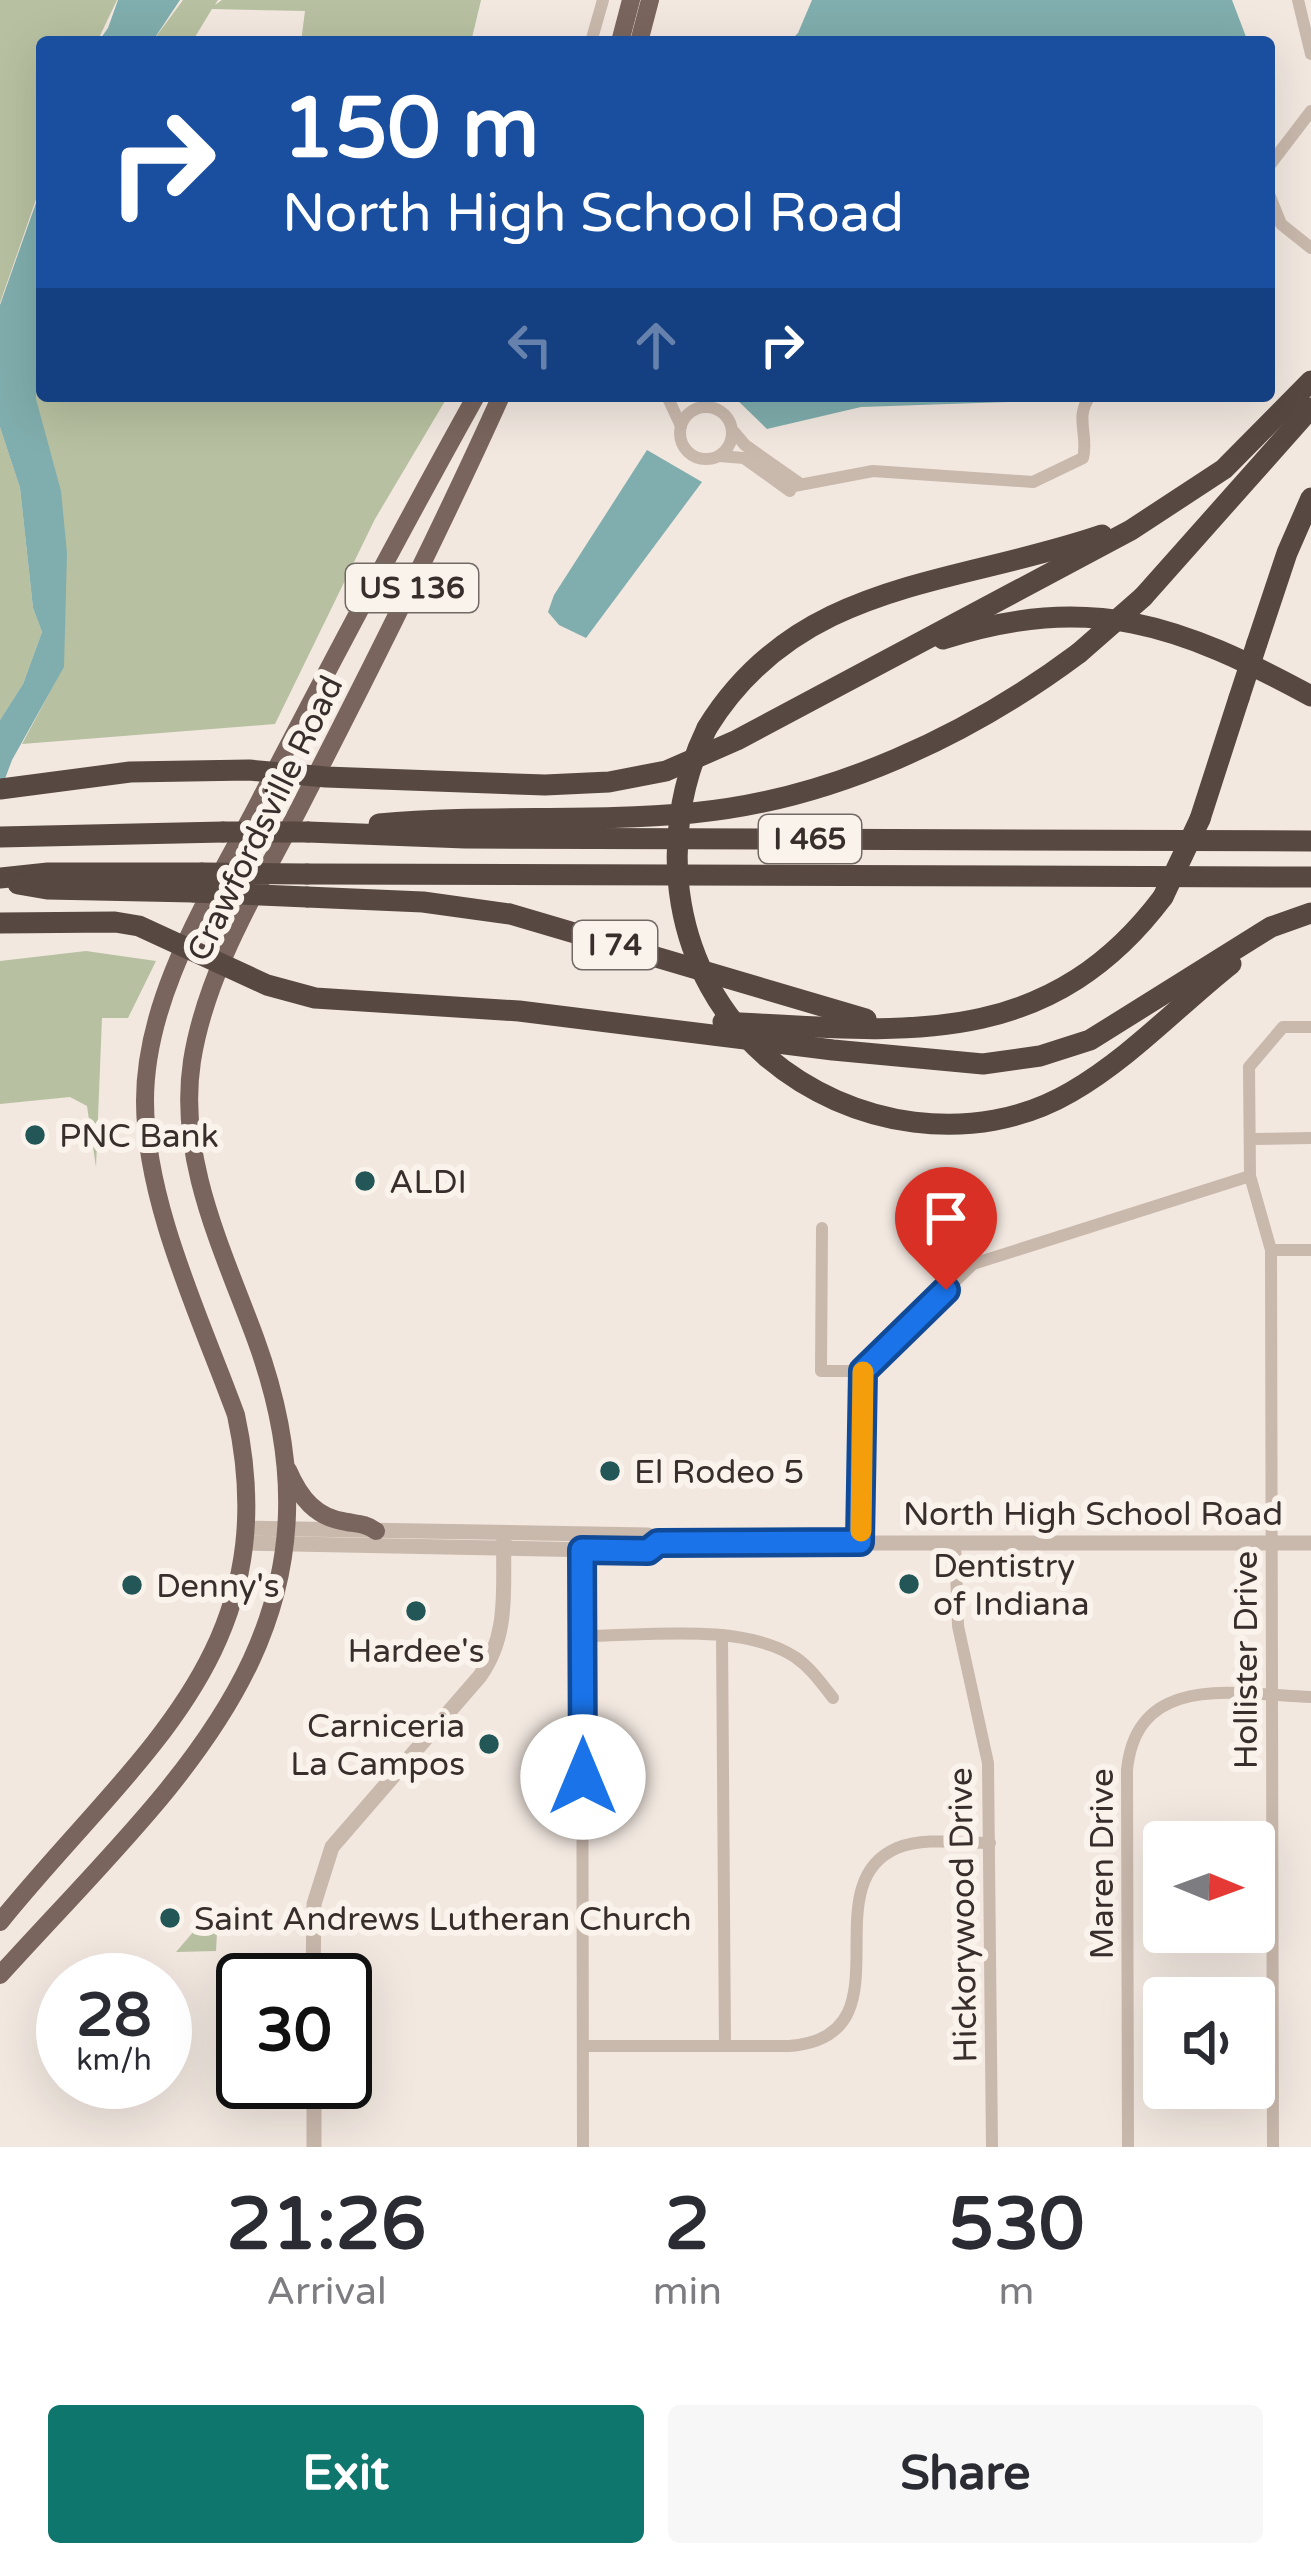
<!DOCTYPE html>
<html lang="en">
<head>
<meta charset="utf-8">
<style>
  :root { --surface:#fff; --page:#f7f7f7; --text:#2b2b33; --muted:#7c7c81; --accent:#0f766e }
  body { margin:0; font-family:"Varela Round",sans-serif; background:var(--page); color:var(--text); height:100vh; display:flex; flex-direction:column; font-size:45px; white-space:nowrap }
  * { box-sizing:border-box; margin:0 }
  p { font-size:39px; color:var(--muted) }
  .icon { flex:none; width:66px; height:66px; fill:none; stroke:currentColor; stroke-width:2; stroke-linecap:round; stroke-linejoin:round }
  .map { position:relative; height:2147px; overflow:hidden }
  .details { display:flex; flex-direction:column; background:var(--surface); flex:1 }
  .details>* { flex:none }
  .banner { position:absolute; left:36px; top:36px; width:1239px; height:366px; border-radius:12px; box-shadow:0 12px 48px #0002; background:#1a4fa0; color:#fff; overflow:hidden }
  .needle { width:78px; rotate:91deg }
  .controls { position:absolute; left:1143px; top:1821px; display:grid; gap:24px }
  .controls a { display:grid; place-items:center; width:132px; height:132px; border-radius:12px; background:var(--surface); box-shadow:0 12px 48px #0002; font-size:60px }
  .speed { position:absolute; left:36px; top:1953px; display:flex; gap:24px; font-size:60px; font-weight:700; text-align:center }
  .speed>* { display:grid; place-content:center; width:156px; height:156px; border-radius:50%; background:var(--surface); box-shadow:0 12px 48px #0002; line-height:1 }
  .speed small { font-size:30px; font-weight:400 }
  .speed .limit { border:6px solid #111; border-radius:18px; background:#fff; color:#111 }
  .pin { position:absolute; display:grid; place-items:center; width:102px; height:102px; color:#fff; margin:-123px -51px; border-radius:50% 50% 50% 0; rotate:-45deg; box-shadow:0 0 12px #0007 }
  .pin .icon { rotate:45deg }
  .me { position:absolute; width:132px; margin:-66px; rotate:0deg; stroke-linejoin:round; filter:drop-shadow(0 0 9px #0008) }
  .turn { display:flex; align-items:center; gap:42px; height:252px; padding:0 48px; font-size:54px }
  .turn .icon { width:156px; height:156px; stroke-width:2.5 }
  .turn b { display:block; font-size:84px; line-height:102px }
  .lanes { display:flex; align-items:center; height:114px; padding:0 48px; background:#0003; justify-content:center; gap:60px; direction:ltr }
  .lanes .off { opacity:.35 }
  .eta { display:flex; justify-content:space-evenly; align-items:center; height:204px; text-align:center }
  .eta b { font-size:72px; font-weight:800; line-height:84px }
  .button { display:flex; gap:24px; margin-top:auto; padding:24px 48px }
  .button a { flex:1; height:138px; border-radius:12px; background:var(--accent); color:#fff; font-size:48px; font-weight:800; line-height:138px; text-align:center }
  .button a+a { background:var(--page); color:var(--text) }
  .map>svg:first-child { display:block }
  .green { fill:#b7c0a0 }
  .water { fill:#80adad }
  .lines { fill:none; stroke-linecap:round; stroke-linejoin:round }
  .minor { stroke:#c9b8ac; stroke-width:12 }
  .tertiary { stroke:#c9b8ac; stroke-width:15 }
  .primary { stroke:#79655d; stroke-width:18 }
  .motorway { stroke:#584842; stroke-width:21 }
  .motorway-bridge { stroke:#584842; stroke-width:21 }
  .route-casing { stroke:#114b97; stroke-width:30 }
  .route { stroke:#1a73e8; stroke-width:21 }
  .slow { stroke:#f59e0b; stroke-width:21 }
  .poi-dot { fill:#225657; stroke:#f9f3ec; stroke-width:4.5 }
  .labels { text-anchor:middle; stroke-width:12; stroke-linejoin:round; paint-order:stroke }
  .shield { fill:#f9f3ec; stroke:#726965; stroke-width:3 }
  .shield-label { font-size:30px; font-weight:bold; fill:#382e2b }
  .street-label { font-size:33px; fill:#382e2b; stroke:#f9f3ec }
  .poi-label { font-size:33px; fill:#382e2b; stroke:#f9f3ec; text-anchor:start }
</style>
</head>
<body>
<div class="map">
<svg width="1311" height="2147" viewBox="0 0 1311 2147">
  <rect width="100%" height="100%" fill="#f2e8e0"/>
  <g class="green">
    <polygon points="0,0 117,0 97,42 42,42 42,182 0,303"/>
    <polygon points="183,0 218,0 215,5 222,0 481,0 471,42 301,42 305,11 212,9 192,42 152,42"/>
    <polygon points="42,327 42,396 448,396 375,519 275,724 22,744 64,666 36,399"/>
    <polygon points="0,427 20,488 33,608 42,632 23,684 0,720"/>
    <polygon points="86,951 156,961 128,1018 102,1018 96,1167 87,1106 70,1097 0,1104 0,961"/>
    <polygon points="194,1931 217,1932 216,1951 176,1952"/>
  </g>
  <g class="water">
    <polygon points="118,0 180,0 152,42 98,42 108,28"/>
    <polygon points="812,0 1232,0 1248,42 789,42 798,33"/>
    <polygon points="42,186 42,327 36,399 61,491 67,553 64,667 12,760 0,792 0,720 23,684 42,632 33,608 20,488 0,427 0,305"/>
    <polygon points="733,396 1029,396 1008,402 861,407 767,429"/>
    <polygon points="647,450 702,482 586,638 559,625 548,612 554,595"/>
  </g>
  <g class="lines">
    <g class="minor">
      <polyline points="1298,0 1311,54"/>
      <polyline points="591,42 603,0"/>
      <polyline points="1269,166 1311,111"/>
      <polyline points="1269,194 1281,224 1311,248"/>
      <polyline points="667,396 681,426"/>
      <circle cx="706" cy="433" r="26"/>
      <polyline points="734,432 745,445 799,483"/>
      <polyline points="719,456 744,458 790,491"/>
      <path d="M794,486L873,471L1033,482L1083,458C1089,435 1074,418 1090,396"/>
      <polyline points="1250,1139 1311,1138"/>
      <polyline points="822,1228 821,1371 863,1371 973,1264 1250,1176"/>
      <polyline points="1271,1250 1311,1250"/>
      <polyline points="860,1542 863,1371"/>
      <polyline points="955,1542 958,1626 988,1763 992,2147"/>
      <polyline points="582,1550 583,2147"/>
      <polyline points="722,1635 725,2046"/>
      <path d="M582,1636C645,1636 741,1622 795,1657C811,1668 822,1684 833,1698"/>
      <path d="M584,2046H789C913,2037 809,1886 897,1848C924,1837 961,1843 990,1843"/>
      <path d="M1128,2147L1127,1770C1137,1670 1239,1695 1311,1697"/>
      <polyline points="1273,2147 1271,1250 1250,1176 1249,1067 1283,1027 1311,1027"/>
    </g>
    <g class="tertiary">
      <polyline points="246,1528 648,1535 658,1543 1311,1543"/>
      <polyline points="245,1543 648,1551 658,1543"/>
      <path d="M313,1980L314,1904L332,1847L480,1676C511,1633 502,1583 504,1534"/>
      <polyline points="314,2082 314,2147"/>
    </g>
    <g class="primary">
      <polyline points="620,42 631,0"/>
      <polyline points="639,42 650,0"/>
      <path d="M288,1470C300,1498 316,1518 347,1522C359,1524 366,1524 376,1531"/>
      <path d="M0,1922C134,1756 288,1654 236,1415C201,1319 145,1203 145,1101C145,993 213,892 261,798C331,663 402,529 476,396"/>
      <path d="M0,1975C178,1778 362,1631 256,1340C223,1250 177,1159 192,1061C207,966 264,879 306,795C374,663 440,531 501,396"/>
    </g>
    <g class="motorway">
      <polyline points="1143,597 1311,408"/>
      <path d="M943,639C1091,592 1180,625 1311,696"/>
      <polyline points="1257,643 1287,553 1311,498"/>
      <path d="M707,728C798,580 954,586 1102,535"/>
      <polyline points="0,789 130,772 249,770 326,777 545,785 609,782 666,771 737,740 1131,530 1224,469 1311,381"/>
      <polyline points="1200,819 1239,698"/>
      <path d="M379,824C483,814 588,823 692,813C831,800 968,736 1079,653"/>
      <polyline points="308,832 465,838 1311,841"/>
      <polyline points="0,837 223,832"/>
      <polyline points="307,874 1311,877"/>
      <polyline points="0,878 48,873 202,873"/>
      <polyline points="18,884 47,889 193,892"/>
      <polyline points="307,897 423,902 510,914 866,1019"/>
      <polyline points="0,923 115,922 139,926 267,985 315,998 519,1011 833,1050 983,1064 1040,1056 1090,1040 1271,927 1311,913"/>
      <path d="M723,1022C897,1031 1045,1054 1163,897"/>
      <path d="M767,1057C850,1128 975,1148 1071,1092C1130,1058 1178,1006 1231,964"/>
    </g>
    <g class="motorway-bridge">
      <polyline points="1079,653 1143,597"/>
      <polyline points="1239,698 1257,643"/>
      <path d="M707,728C653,839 672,975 767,1057"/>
      <polyline points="223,832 308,832"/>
      <polyline points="202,873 307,874"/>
      <polyline points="193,892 307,897"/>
      <polyline points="1163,897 1200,819"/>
    </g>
  </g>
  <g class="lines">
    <defs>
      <polyline id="route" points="583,1777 582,1550 648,1551 658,1543 860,1542 863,1371 946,1290"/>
    </defs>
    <use href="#route" class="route-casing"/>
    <use href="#route" class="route"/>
    <polyline class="slow" points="861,1531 863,1372"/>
  </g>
  <g class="poi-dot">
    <circle cx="35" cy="1135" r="12"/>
    <circle cx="365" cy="1181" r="12"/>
    <circle cx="610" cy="1471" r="12"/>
    <circle cx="909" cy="1584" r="12"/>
    <circle cx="132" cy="1585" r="12"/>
    <circle cx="416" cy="1611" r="12"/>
    <circle cx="489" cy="1744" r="12"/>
    <circle cx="170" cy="1918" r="12"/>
  </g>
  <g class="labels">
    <g class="shield">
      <rect x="346" y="564" width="132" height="48" rx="9"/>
      <rect x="759" y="815" width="102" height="48" rx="9"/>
      <rect x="573" y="921" width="84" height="48" rx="9"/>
    </g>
    <g class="shield-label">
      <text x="412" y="598">US 136</text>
      <text x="810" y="849">I 465</text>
      <text x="615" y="955">I 74</text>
    </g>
    <g class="street-label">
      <text transform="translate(264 818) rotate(-64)" y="12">Crawfordsville Road</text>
      <text x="1093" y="1525">North High School Road</text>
      <text transform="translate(1245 1660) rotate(-90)" y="12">Hollister Drive</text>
      <text transform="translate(1101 1864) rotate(-90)" y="12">Maren Drive</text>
      <text transform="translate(962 1915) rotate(-91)" y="12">Hickorywood Drive</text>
    </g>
    <g class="poi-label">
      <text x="59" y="1147">PNC Bank</text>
      <text x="389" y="1193">ALDI</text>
      <text x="634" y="1483">El Rodeo 5</text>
      <text x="933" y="1577">Dentistry<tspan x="933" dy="38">of Indiana</tspan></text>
      <text x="156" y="1597">Denny's</text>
      <text x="416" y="1662" text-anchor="middle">Hardee's</text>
      <text x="465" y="1737" text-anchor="end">Carniceria<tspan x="465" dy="38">La Campos</tspan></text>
      <text x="194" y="1930">Saint Andrews Lutheran Church</text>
    </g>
  </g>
</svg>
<div class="controls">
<a><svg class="needle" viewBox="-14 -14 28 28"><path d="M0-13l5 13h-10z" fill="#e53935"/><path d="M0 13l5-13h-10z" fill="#7c7c81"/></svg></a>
<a><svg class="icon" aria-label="sound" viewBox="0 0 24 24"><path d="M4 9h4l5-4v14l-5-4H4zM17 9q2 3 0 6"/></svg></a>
</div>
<div class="speed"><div>28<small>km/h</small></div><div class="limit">30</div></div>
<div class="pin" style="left:946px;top:1290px;background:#d93025"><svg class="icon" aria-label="arrive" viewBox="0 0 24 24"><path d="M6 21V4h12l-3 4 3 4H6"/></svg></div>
<svg class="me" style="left:583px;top:1777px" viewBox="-20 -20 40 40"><circle r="19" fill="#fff"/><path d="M0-13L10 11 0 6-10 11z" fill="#1a73e8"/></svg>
<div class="banner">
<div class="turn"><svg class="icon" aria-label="right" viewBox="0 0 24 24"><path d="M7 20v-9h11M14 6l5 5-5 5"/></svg><div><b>150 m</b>North High School Road</div></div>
<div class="lanes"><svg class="icon off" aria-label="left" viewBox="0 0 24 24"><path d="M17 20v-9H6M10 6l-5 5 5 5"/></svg><svg class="icon off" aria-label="ahead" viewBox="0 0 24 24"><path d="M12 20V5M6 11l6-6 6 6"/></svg><svg class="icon" aria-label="right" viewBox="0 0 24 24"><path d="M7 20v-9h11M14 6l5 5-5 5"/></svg></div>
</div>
</div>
<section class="details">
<div class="eta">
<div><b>21:26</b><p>Arrival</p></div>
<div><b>2</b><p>min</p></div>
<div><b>530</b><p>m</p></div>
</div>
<div class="button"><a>Exit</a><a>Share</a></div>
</section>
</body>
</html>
